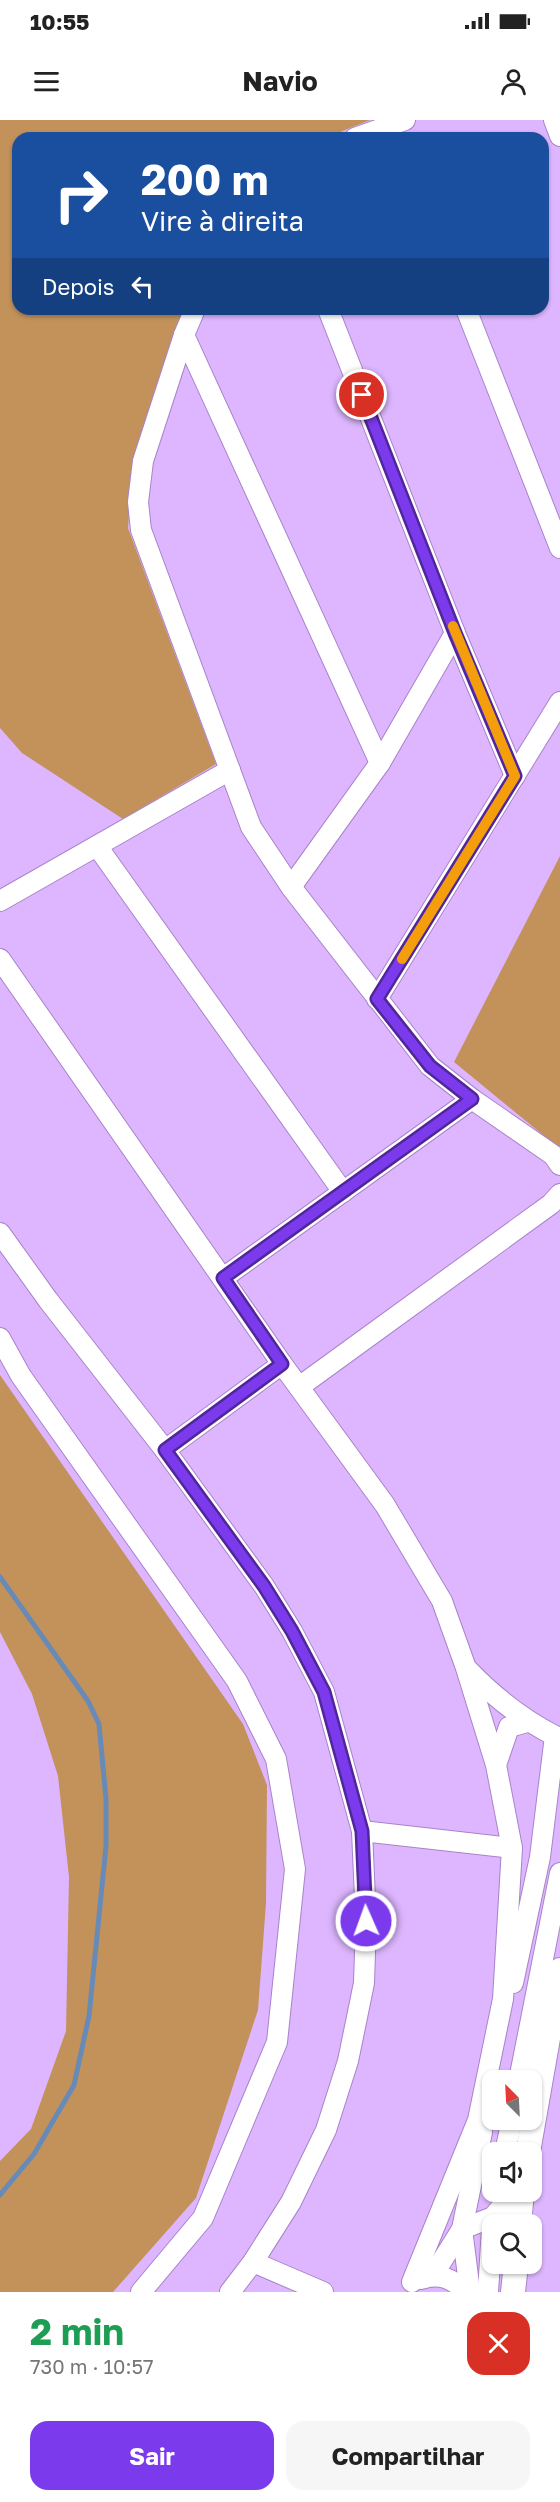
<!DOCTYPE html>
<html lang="pt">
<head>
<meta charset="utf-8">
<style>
  :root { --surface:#fff; --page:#f6f6f6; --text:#222; --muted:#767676; --accent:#7c3aed }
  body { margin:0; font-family:"Golos Text",sans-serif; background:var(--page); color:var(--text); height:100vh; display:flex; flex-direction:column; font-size:22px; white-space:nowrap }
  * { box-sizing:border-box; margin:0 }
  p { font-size:20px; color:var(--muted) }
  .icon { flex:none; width:33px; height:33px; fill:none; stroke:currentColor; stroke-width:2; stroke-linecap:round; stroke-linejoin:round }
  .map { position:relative; height:2172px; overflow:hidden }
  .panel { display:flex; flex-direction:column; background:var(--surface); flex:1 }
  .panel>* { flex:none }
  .top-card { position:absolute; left:12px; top:12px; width:537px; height:183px; border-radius:18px; box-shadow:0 2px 4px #0004; background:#1a4fa0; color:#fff; overflow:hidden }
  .needle { width:39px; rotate:336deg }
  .buttons { position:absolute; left:482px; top:1950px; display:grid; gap:12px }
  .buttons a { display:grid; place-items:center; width:60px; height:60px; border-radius:12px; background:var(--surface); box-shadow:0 2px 4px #0004; font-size:30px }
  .pin { position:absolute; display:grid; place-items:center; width:51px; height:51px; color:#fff; margin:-26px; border:3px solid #fff; border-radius:50%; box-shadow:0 2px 6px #0007 }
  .me { position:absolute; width:66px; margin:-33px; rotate:358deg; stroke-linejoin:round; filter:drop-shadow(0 0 4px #0008) }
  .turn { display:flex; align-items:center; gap:21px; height:126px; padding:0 30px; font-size:27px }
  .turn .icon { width:78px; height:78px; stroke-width:2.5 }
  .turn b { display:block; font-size:42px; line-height:51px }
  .then { display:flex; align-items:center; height:57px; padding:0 30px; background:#0003; gap:12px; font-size:22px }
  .round { display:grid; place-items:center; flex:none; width:63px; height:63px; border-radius:18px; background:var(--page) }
  .overview { display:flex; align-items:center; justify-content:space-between; height:102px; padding:0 30px }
  h1 { font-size:36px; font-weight:700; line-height:45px; color:#1e9e55 }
  .primary-button { display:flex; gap:12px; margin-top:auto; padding:12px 30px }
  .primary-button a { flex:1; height:69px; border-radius:18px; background:var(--accent); color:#fff; font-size:24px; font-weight:700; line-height:69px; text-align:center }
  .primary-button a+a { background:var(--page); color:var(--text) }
  .status { display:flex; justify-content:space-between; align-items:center; height:42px; padding:0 30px; background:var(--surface); direction:ltr }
  .status svg { height:16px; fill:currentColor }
  header { display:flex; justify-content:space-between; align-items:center; height:78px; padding:0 30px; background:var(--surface); font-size:27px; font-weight:700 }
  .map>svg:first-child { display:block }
  .green { fill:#c3925b }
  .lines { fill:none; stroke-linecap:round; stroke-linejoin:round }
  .stream { stroke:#688ab7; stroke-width:5 }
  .minor-casing { stroke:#a983c9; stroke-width:22 }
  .tertiary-casing { stroke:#a983c9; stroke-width:26 }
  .minor { stroke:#fff; stroke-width:20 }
  .tertiary { stroke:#fff; stroke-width:24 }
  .route-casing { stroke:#51269a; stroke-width:15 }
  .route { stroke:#7c3aed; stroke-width:10 }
  .slow { stroke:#f59e0b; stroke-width:10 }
</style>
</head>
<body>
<div class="status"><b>10:55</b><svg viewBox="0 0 49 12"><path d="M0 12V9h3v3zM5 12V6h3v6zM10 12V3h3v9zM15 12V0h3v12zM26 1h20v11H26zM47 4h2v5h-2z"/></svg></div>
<header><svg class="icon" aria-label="menu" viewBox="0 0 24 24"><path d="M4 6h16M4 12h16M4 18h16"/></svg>Navio<svg class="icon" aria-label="person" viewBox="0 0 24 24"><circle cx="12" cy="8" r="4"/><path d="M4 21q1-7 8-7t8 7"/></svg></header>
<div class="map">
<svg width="560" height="2172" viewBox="0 0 560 2172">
  <rect width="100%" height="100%" fill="#ddb6ff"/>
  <g class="green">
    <polygon points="0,0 370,0 325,18 18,18 18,189 186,189 133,340 128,408 216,644 123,699 22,633 0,608"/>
    <polygon points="560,736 560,1029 454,942"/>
    <polygon points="0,1255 243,1604 267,1665 266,1783 258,1890 196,2078 113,2172 0,2172 0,2041 31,2009 66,1911 69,1757 58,1656 32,1574 0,1512"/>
  </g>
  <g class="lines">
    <polyline class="stream" points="0,1457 88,1581 99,1604 106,1679 106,1726 89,1896 74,1965 34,2034 0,2075"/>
    <defs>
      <g id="minor">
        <polyline points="554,0 560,16"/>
        <polyline points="355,18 405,0"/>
        <polyline points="195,189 184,215 143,341 138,382 141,410 251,707 291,767 430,946 472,979 553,1035 560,1045"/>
        <polyline points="328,189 455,513 515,656"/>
        <polyline points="466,189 560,428"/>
        <polyline points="184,215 380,643"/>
        <polyline points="97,726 343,1072"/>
        <polyline points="291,767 380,643 455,513"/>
        <polyline points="0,781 230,650"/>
        <polyline points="0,839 282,1244 385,1385 442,1481 466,1548 496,1645 512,1728 503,1879 478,2000 412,2162"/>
        <polyline points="377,879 560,582"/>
        <polyline points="0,1113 48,1180 165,1330 264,1466 292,1511 324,1572 362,1711 366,1801 364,1863 348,1941 326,2010 291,2082 253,2142 230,2172"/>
        <polyline points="223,1158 472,979"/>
        <polyline points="0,1218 21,1256 237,1561 276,1639 295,1749 277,1922 203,2098 141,2172"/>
        <polyline points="299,1267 551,1084 560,1074"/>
        <polyline points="165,1330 282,1244"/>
        <path d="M468,1550C494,1577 522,1599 555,1616L540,1737L513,1863"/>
        <polyline points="496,1645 509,1607 527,1602"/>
        <polyline points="362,1711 512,1728"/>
        <polyline points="519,1960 560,1753"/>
        <polyline points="505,2032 512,2000"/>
        <polyline points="253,2142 323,2172"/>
        <polyline points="433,2155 462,2109 493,2097 514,2072"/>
        <path d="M421,2159C440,2153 452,2158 466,2172"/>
        <polyline points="470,2172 462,2109 482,2012"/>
        <polyline points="488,2172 492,2109"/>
      </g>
      <g id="tertiary">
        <polyline points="528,2032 560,1850"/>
        <polyline points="519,2104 522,2072"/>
        <polyline points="513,2172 516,2144"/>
      </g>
    </defs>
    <use href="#minor" class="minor-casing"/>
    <use href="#tertiary" class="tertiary-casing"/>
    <use href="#minor" class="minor"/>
    <use href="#tertiary" class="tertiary"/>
  </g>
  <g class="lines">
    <defs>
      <polyline id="route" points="362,275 455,513 515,656 377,879 430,946 472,979 223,1158 282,1244 165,1330 264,1466 292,1511 324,1572 362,1711 366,1801"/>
    </defs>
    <use href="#route" class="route-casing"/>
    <use href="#route" class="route"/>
    <polyline class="slow" points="402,839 515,656 453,506"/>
  </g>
</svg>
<div class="buttons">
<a><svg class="needle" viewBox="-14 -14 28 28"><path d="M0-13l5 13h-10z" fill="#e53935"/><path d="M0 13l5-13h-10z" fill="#767676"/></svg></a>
<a><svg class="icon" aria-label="sound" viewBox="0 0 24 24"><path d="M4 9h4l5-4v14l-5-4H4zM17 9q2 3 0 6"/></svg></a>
<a><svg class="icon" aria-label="search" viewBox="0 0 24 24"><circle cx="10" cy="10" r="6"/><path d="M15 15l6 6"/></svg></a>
</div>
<div class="pin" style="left:362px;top:275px;background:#d93025"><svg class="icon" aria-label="arrive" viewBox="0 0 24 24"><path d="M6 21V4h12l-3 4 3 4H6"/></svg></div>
<svg class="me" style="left:366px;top:1801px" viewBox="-20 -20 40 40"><circle r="17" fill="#7c3aed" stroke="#fff" stroke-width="3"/><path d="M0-11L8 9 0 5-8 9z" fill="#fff"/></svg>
<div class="top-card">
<div class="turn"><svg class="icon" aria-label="right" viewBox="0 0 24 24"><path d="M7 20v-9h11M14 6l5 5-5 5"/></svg><div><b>200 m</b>Vire à direita</div></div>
<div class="then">Depois<svg class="icon" aria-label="left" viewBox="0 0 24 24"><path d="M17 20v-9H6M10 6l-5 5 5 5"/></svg></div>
</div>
</div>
<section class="panel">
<div class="overview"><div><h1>2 min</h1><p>730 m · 10:57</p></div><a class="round" style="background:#d93025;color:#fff"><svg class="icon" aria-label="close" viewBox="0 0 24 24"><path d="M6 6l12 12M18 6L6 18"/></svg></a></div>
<div class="primary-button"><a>Sair</a><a>Compartilhar</a></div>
</section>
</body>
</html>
